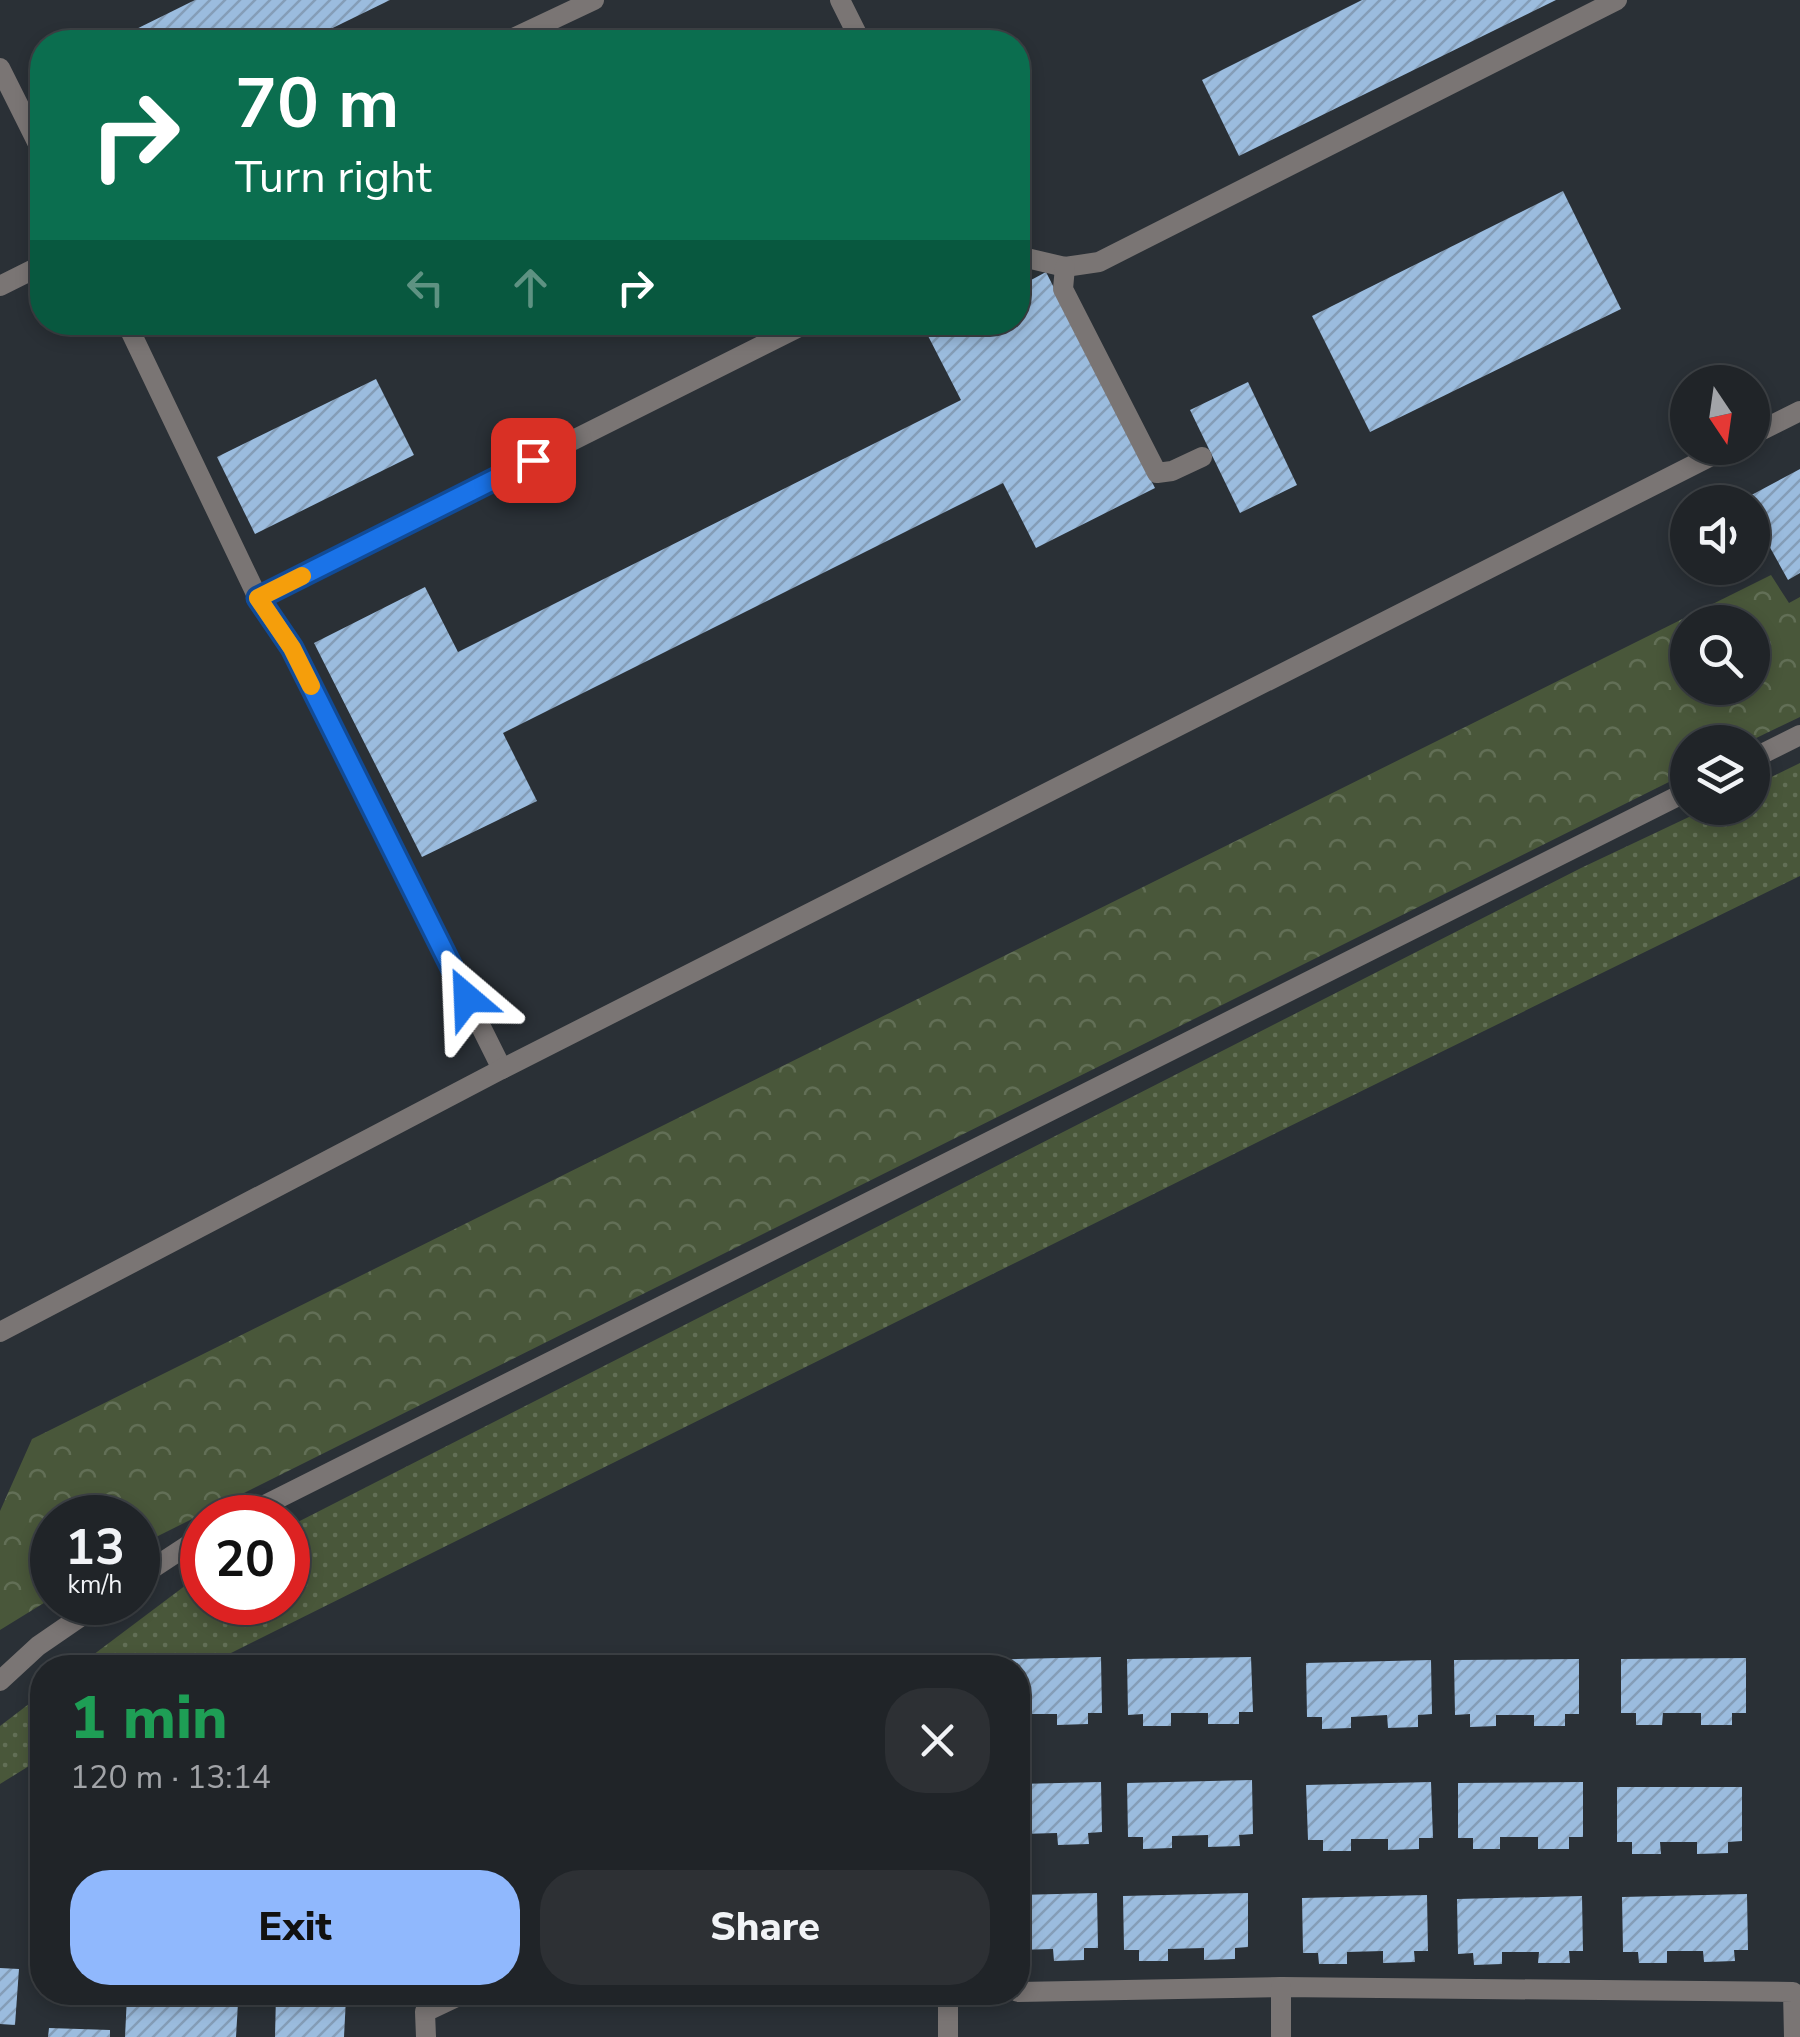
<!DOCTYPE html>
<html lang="en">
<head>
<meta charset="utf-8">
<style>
  :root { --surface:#202428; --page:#2d3034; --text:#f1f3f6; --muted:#a2a4a8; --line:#3d4145; --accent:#90b8fd }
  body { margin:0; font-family:"Nunito Sans",sans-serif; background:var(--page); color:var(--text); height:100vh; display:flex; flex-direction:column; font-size:38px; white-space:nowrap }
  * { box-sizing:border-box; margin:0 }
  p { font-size:32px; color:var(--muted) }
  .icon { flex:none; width:55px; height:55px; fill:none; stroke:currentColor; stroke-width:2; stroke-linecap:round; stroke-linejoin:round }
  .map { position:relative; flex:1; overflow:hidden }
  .side { position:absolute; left:30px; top:1655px; width:1000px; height:350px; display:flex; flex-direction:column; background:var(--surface); border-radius:40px; box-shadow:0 5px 15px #0003,0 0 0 2px var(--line) }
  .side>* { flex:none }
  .banner { position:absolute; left:30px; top:30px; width:1000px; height:305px; border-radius:40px; box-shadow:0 5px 15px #0003,0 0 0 2px var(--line); background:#0b6e4f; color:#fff; overflow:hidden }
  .needle { width:65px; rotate:167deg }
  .controls { position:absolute; left:1670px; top:365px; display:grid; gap:20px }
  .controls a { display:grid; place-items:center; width:100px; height:100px; border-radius:50%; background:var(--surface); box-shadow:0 5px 15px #0003,0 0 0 2px var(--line); font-size:50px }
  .speed { position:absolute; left:30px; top:1495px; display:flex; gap:20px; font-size:50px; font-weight:700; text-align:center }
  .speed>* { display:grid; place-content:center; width:130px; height:130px; border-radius:50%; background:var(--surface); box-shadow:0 5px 15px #0003,0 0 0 2px var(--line); line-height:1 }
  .speed small { font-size:25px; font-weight:400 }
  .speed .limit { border:15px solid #d22; background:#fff; color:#111 }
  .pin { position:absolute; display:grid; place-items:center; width:85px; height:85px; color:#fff; margin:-42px; border-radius:20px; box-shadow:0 5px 15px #0006 }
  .me { position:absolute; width:110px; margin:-55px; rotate:334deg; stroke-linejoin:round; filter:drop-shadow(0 0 8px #0008) }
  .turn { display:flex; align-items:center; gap:35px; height:210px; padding:0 40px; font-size:45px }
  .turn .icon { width:130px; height:130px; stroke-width:2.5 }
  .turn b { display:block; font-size:70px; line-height:85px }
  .lanes { display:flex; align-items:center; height:95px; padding:0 40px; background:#0003; justify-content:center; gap:50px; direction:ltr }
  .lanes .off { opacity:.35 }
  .round { display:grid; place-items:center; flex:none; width:105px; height:105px; border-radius:40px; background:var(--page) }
  .summary { display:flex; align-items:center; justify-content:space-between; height:170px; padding:0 40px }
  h1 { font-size:60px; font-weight:800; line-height:75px; color:#1e9e55 }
  .button { display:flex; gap:20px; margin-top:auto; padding:20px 40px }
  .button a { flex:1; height:115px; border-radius:40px; background:var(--accent); color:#111; font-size:40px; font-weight:800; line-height:115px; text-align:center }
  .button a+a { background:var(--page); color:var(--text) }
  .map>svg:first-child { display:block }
  .grass { fill:url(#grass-dots) }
  .forest { fill:url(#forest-crowns); fill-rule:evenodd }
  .building { fill:url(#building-hatch) }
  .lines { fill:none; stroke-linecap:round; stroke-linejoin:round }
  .lane { stroke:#7a7574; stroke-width:20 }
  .street { stroke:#7a7574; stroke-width:20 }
  .route-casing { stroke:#114b97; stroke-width:25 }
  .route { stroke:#1a73e8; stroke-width:18 }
  .slow { stroke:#f59e0b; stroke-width:18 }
</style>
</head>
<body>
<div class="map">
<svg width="1800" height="2037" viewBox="0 0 1800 2037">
  <defs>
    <pattern id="grass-dots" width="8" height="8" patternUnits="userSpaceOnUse" patternTransform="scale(2.5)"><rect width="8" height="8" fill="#49573a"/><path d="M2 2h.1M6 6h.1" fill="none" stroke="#626f56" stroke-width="1.8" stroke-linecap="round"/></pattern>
    <pattern id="forest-crowns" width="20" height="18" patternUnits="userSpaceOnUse" patternTransform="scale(2.5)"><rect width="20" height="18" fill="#49573a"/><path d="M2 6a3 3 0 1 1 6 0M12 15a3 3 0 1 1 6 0" fill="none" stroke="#626f56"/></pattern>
    <pattern id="building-hatch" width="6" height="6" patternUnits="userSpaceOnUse" patternTransform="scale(2.5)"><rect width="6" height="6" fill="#9bbcde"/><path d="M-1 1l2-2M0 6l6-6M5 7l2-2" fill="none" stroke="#849db7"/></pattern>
  </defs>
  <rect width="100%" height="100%" fill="#2a3036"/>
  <g class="grass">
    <polygon points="1800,763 1800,876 1276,1133 203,1667 77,1667 202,1573 202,1602 288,1602 288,1527 1581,868 1708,808 1752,808 1753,786"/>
    <polygon points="42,1694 42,1758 0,1784 0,1726"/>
  </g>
  <path class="forest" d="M1771,575L1789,603L1800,597V717L1748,742H1688L1687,773L138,1546V1518H52V1598L0,1630V1511L32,1439ZM1688,622H1752V688H1688Z"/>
  <g class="building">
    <polygon points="195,0 390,0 304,42 110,42"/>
    <polygon points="1362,0 1556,0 1239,156 1202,80"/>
    <polygon points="42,76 42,113 28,84"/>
    <polygon points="1563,191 1621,309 1370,432 1312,316"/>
    <polygon points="1046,272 1155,488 1036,548 1003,483 503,733 537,801 422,857 314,643 425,587 458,652 961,400 926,332 946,322 1018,322 1018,287"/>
    <polygon points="376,379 414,455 255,534 217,457"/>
    <polygon points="1248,382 1297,485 1240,513 1190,410"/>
    <polygon points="1800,469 1800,573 1788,580 1752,515 1752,502 1746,502 1744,499"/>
    <polygon points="433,1654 433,1668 308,1668 308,1657"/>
    <polygon points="586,1655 586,1668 461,1668 461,1658"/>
    <polygon points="761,1655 761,1668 636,1668 636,1657"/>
    <polygon points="1101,1657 1102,1713 1088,1713 1088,1724 1057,1725 1057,1714 1018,1714 1018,1668 976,1668 976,1660"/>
    <polygon points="1251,1657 1253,1712 1239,1712 1239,1724 1208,1724 1208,1713 1171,1713 1171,1726 1143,1726 1143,1714 1128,1715 1127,1659"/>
    <polygon points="909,1658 910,1668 785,1668 785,1661"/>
    <polygon points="1746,1658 1746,1713 1732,1713 1732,1725 1701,1725 1701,1713 1663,1713 1662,1725 1636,1725 1636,1713 1621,1713 1621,1659"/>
    <polygon points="1579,1659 1579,1714 1565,1714 1565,1726 1534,1726 1534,1715 1496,1715 1496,1726 1470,1727 1470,1714 1455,1715 1454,1660"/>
    <polygon points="1431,1660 1432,1714 1418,1715 1418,1727 1388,1728 1387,1715 1351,1717 1351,1728 1322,1729 1322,1717 1307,1717 1306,1663"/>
    <polygon points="1252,1780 1253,1834 1239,1835 1240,1846 1208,1847 1208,1835 1172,1836 1172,1848 1143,1849 1143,1837 1128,1837 1127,1783"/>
    <polygon points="1101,1782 1102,1832 1088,1833 1089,1844 1058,1845 1057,1833 1021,1834 1021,1845 1018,1845 1018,1784"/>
    <polygon points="1431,1782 1433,1838 1419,1838 1419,1849 1388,1850 1388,1839 1351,1839 1351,1851 1323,1851 1323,1840 1308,1840 1306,1785"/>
    <polygon points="1583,1782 1583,1837 1569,1837 1569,1849 1538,1849 1538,1837 1500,1837 1500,1849 1473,1849 1473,1838 1458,1838 1458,1783"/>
    <polygon points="1617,1787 1742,1787 1742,1841 1728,1842 1728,1853 1697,1854 1697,1842 1660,1842 1661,1854 1632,1854 1632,1842 1617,1842"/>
    <polygon points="1097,1893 1098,1948 1084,1948 1084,1960 1054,1961 1053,1949 1018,1950 1018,1895"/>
    <polygon points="1248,1893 1248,1947 1235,1948 1235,1959 1204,1960 1204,1948 1168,1949 1168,1961 1139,1961 1139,1950 1124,1950 1123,1896"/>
    <polygon points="1747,1894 1748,1950 1734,1950 1735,1961 1704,1962 1703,1951 1667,1951 1667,1963 1639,1963 1638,1952 1623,1952 1622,1897"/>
    <polygon points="1427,1895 1428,1951 1414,1951 1415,1962 1383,1963 1383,1951 1347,1952 1347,1964 1319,1964 1318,1953 1303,1953 1302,1898"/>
    <polygon points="1582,1896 1583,1951 1569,1951 1570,1963 1538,1963 1539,1952 1502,1952 1502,1964 1474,1965 1473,1953 1458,1954 1457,1899"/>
    <polygon points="0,1968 19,1969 15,2025 0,2024"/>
    <polygon points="276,1995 346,1998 344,2037 275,2037"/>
    <polygon points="127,1996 238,2003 236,2037 125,2037"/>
    <polygon points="49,2028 110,2030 110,2037 48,2037"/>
  </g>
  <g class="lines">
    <g class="lane">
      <polyline points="840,0 861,42"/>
      <polyline points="505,42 594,0"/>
      <polyline points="0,68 42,152"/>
      <polyline points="1018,256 1065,267 1099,262 1617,0"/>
      <polyline points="1065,267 1063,289 1157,473 1172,471 1202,457"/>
      <polyline points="0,286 42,265"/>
      <polyline points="126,322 258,598 292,648 502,1069"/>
      <polyline points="1752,435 1800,411"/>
      <polyline points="258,598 809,322"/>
      <polyline points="0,1332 502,1069 1727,448"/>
    </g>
    <g class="street">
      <polyline points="1752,759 1800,735"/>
      <polyline points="239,1518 1688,791"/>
      <polyline points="138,1578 202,1536"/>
      <polyline points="0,1681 38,1646 102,1602"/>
      <polyline points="1018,1992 1281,1987 1793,1992 1794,2037"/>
      <polyline points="426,2037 425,2012 463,1994 997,1992"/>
      <polyline points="948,2037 948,1992"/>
      <polyline points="1281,2037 1281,1987"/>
    </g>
  </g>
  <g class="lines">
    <defs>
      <polyline id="route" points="467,998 292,648 258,598 533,460"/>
    </defs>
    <use href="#route" class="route-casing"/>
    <use href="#route" class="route"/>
    <polyline class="slow" points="302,576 258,598 292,648 311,686"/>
  </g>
</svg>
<div class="controls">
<a><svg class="needle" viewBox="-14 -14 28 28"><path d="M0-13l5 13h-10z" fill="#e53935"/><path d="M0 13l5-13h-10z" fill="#a2a4a8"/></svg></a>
<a><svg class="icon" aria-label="sound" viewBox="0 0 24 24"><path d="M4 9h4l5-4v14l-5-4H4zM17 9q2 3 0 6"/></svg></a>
<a><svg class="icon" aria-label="search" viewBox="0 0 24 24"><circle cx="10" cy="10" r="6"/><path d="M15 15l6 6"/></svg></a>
<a><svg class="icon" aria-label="layers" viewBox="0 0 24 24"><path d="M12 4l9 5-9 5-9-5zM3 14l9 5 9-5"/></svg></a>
</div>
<div class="speed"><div>13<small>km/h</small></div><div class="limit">20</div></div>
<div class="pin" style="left:533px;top:460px;background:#d93025"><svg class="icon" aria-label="arrive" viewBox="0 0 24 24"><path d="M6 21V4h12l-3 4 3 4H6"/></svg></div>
<svg class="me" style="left:467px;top:998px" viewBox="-20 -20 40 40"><path d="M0-17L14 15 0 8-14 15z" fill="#1a73e8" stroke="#fff" stroke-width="4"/></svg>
<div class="banner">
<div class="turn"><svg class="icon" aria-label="right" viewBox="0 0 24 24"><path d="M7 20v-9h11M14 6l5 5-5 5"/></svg><div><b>70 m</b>Turn right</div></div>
<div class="lanes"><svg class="icon off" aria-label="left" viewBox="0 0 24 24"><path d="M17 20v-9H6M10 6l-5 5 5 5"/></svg><svg class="icon off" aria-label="ahead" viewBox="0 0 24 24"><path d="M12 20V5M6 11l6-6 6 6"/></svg><svg class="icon" aria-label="right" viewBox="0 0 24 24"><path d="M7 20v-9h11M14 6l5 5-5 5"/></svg></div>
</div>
<section class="side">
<div class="summary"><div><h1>1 min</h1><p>120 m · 13:14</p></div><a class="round"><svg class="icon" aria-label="close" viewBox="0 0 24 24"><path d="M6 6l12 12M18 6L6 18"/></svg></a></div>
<div class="button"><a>Exit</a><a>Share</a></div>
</section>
</div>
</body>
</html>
